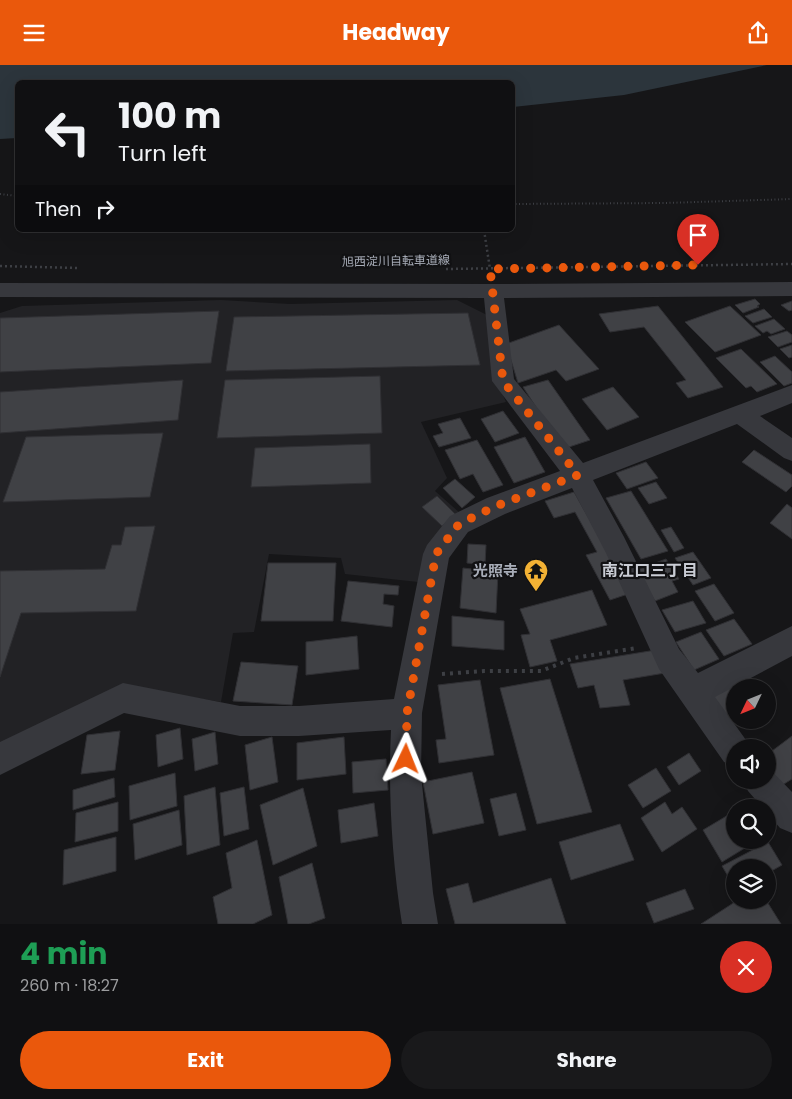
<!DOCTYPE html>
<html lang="en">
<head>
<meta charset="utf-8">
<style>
  :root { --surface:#101012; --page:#19191b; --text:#f1f3f6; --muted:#9c9d9f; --line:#303032; --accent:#ea580c }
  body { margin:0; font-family:Poppins,"Noto Sans JP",sans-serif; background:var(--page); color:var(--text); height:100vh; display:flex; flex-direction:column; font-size:19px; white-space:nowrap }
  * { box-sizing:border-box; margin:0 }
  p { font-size:16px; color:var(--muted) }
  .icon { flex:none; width:28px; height:28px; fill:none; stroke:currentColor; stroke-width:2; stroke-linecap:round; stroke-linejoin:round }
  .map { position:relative; height:859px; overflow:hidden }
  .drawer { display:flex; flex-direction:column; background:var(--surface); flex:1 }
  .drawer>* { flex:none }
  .top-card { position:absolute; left:15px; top:15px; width:500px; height:152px; border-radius:8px; box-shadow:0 5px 20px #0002,0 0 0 1px var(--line); background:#101012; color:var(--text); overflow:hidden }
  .needle { width:32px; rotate:227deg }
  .controls { position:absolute; left:726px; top:614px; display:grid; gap:10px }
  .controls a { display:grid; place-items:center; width:50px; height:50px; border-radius:50%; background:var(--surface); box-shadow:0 5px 20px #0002,0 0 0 1px var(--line); font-size:25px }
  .pin { position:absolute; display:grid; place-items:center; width:42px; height:42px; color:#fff; margin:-51px -21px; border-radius:50% 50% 50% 0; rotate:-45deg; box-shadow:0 0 5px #0007 }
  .pin .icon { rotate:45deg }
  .me { position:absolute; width:55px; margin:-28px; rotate:2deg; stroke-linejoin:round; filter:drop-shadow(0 0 4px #0008) }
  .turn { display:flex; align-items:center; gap:18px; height:105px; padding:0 20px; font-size:22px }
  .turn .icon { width:65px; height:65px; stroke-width:2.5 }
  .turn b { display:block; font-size:35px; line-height:42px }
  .then { display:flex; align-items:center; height:48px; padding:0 20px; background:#0003; gap:10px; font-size:19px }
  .round { display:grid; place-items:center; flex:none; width:52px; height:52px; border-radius:26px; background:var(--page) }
  .summary { display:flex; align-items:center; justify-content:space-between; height:85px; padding:0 20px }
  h1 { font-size:30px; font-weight:700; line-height:38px; color:#1e9e55 }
  .button { display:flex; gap:10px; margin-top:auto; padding:10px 20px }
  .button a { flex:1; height:58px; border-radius:30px; background:var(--accent); color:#fff; font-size:20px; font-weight:700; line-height:58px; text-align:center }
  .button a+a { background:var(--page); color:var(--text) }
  header { display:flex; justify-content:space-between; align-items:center; height:65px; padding:0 20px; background:var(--accent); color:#fff; font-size:22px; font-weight:700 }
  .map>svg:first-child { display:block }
  .built { fill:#222225 }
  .water { fill:#2c353c }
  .building { fill:#404145; stroke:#303034 }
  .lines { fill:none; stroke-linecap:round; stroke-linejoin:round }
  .path-far2 { stroke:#3d3f44; stroke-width:2; stroke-dasharray:1 2.5; stroke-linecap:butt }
  .path-far1 { stroke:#3d3f44; stroke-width:2.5; stroke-dasharray:2 3; stroke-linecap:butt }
  .path { stroke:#3d3f44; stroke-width:4; stroke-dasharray:3 5; stroke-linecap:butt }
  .minor { fill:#37383d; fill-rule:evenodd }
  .route { stroke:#ea580c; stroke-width:9; stroke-dasharray:0 16.2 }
  .labels { text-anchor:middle; stroke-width:4.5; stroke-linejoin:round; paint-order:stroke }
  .far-street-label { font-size:12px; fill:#a8adb8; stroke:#111113 }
  .poi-label { font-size:15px; font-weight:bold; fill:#a8adb8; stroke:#111113; text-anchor:end }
  .neighbourhood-label { font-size:16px; font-weight:bold; fill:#c9ccd4; stroke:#111113 }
</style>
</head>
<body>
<header><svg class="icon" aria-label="menu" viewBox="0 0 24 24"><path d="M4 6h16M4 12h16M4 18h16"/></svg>Headway<svg class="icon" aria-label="share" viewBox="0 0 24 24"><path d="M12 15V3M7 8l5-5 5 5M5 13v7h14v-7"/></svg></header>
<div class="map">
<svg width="792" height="859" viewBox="0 0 792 859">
  <rect width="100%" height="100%" fill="#161618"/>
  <polygon class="built" points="221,235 290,239 457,235 487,250 495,312 506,337 421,357 447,413 435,426 460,448 418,517 345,509 341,493 269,489 254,567 233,568 221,637 124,621 0,687 0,248 22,241"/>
  <polygon class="water" points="0,0 767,0 624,30 513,42 512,18 18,18 17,73 0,74"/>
  <g class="building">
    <polygon points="755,234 760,239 757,241 759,242 743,248 735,240"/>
    <polygon points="792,236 792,245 789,246 781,240"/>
    <polygon points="658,241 723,322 688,333 676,318 686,315 644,262 610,267 599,249"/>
    <polygon points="730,241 761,270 715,287 685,257"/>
    <polygon points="764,244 772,252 753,258 745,251"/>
    <polygon points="219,246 211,298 0,307 0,253"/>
    <polygon points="468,248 480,300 226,306 234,252"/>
    <polygon points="774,254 785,264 771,269 767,266 763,268 755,261"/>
    <polygon points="559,260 599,304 566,316 556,305 518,318 506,279"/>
    <polygon points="787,266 792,270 792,277 778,282 768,272"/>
    <polygon points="792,280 792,292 789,293 780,284"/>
    <polygon points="741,284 771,313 777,319 757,327 751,321 746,323 716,293"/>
    <polygon points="775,291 792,307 792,318 784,321 760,297"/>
    <polygon points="380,311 382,368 217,373 225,315"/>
    <polygon points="183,315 178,355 0,368 0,327"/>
    <polygon points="548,315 590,375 563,384 523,322"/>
    <polygon points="613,322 639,352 607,365 582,334"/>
    <polygon points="503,346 519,368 495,377 481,354"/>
    <polygon points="460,353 471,373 439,382 433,371 443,368 438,359"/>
    <polygon points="163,368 150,432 3,437 26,372"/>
    <polygon points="525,372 545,407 514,418 494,382"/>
    <polygon points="477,375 503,420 483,427 473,409 460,414 445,385"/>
    <polygon points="370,379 371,418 251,422 255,383"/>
    <polygon points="754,385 792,410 792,421 786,427 742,397"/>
    <polygon points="646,397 658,413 627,424 616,408"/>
    <polygon points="455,414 475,432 462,443 443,423"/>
    <polygon points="656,417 667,433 649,439 638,423"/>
    <polygon points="631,426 668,486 641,494 606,433"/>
    <polygon points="574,427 631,528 610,535 586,490 597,487 575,447 554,453 545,436"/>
    <polygon points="437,431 456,450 442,461 422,442"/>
    <polygon points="787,439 792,443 792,474 770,458"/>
    <polygon points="155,461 136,546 21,548 0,612 0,506 105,504 112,480 121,480 125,462"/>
    <polygon points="671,462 684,483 674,487 661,465"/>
    <polygon points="468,479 486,480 485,500 467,498"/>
    <polygon points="693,487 711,513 693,520 675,493"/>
    <polygon points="666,494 679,514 672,516 678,527 655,536 636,505"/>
    <polygon points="268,498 336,498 333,556 261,556"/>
    <polygon points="463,503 498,507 496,548 460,543"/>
    <polygon points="348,516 399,521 398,530 384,529 383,539 394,541 392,562 341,556"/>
    <polygon points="714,519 734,548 715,556 695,526"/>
    <polygon points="592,525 607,560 550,575 557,596 530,602 521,570 530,569 520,544"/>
    <polygon points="693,536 706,558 675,567 662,545"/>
    <polygon points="452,551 504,556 504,585 452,581"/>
    <polygon points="734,554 752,579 724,591 706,565"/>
    <polygon points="701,567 719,594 694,605 676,577"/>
    <polygon points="357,571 359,604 306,610 306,577"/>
    <polygon points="656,585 665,608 623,615 630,640 600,643 594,620 578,623 570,599"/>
    <polygon points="241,597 298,601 292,640 233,636"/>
    <polygon points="745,608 756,622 735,622 735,645 718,654 702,632"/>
    <polygon points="550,614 592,747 537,759 500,623"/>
    <polygon points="480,615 494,690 439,698 436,675 446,674 438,620"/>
    <polygon points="180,663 183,694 158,702 156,670"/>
    <polygon points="120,666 115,705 81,709 87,670"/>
    <polygon points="215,667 218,699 195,706 192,674"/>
    <polygon points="792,671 792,714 776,724 768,714 768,689"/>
    <polygon points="272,672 278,717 250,725 245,680"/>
    <polygon points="344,672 346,709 297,715 297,678"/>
    <polygon points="689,688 701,706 679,720 667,702"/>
    <polygon points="386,694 388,725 353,728 352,697"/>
    <polygon points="656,703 671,726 643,743 628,720"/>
    <polygon points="472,707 484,758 433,769 423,717"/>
    <polygon points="175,708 177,741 130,755 129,721"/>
    <polygon points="114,713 115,732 73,745 73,725"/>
    <polygon points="215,722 220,780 187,790 184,731"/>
    <polygon points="244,722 249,764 224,771 220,728"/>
    <polygon points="303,723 317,781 273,800 260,740"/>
    <polygon points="516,728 526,765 499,771 490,734"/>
    <polygon points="118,737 118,766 75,777 76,748"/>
    <polygon points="665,737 672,749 682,742 697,764 662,787 641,753"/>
    <polygon points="374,738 378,771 341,778 338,745"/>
    <polygon points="179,745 182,780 135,795 133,759"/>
    <polygon points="735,746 735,775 758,775 722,797 703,765"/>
    <polygon points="620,759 634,795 571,815 559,777"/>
    <polygon points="116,772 116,806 63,820 64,785"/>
    <polygon points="257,775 272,850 253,859 218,859 213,832 232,823 226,788"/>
    <polygon points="768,777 782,800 768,808 768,802 735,802 735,823 722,801"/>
    <polygon points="312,798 325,853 309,859 288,859 279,812"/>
    <polygon points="551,813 566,859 455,859 446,824 468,818 473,838"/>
    <polygon points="685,824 694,844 654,858 646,838"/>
    <polygon points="738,835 766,835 781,859 701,859"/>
  </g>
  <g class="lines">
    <g class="path-far2">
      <polyline points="0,129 18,131"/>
      <polyline points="512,139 665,138 792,134"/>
    </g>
    <g class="path-far1">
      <polyline points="484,165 490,204"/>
      <polyline points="0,201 77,203"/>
      <polyline points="446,204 792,199"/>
    </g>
    <polyline class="path" points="442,609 484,606 541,606 574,593 637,583"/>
    <g class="minor">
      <path d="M792,217V231L504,233L514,314L583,398L792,320V338L760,351L792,373V396L784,393L737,359L593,415L624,472L679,584L698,608L792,561V591L715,632L746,675L749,682H735V702L724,697L659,604L606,488L572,423L505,449L468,467L449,493L422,648L421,709L433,828L438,859H402C392,795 388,729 391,665L299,671H240L124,648L0,710V677L123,618L240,641H299L394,634L423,489L427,480L450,451L487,433L560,406L492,316L484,233L0,232V218L493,219Z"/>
      <polygon points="768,702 792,727 792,768 780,763 768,749 768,742 762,742 748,726 743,715 768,715"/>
    </g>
  </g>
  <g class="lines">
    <polyline class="route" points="406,694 407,648 436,489 459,459 496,441 578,410 503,316 490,204 698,200"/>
  </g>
  <defs>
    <symbol id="temple-pin" viewBox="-11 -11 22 30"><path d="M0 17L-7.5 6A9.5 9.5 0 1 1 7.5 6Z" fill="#f2b134" stroke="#111113"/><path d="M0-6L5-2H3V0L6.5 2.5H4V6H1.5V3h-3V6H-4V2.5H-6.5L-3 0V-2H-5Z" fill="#111"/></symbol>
  </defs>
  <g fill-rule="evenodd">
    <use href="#temple-pin" x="522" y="492" width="28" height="38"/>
  </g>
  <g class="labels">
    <g class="far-street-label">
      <text transform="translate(396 196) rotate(-1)" y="4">旭西淀川自転車道線</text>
    </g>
    <g class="poi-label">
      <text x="518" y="511">光照寺</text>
    </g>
    <g class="neighbourhood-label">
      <text x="650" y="511">南江口三丁目</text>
    </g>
  </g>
</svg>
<div class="controls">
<a><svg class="needle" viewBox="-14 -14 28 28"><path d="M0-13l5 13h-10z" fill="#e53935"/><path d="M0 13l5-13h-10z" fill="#9c9d9f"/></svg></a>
<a><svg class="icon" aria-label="sound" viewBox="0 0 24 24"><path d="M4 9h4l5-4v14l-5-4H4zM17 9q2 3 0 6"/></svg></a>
<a><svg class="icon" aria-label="search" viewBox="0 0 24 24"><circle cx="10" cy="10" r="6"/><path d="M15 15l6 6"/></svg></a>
<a><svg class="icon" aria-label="layers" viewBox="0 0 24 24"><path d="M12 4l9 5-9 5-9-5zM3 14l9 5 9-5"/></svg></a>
</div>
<div class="pin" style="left:698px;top:200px;background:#d93025"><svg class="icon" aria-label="arrive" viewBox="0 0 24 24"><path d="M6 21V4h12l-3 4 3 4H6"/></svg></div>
<svg class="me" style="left:406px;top:694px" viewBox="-20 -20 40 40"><path d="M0-17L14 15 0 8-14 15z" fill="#ea580c" stroke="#fff" stroke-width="4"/></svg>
<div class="top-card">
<div class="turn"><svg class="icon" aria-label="left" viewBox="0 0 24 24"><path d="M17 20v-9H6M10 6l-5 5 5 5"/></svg><div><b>100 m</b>Turn left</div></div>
<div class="then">Then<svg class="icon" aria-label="right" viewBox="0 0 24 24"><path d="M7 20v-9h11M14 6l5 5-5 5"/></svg></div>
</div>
</div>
<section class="drawer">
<div class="summary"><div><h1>4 min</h1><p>260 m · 18:27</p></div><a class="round" style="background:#d93025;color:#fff"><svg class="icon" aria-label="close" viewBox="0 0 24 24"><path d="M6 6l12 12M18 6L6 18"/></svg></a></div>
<div class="button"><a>Exit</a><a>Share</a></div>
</section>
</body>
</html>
